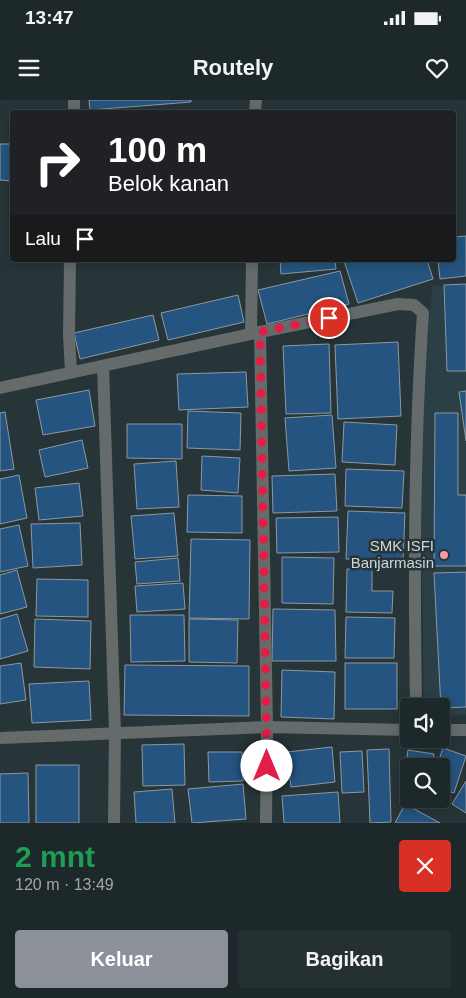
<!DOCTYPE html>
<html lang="id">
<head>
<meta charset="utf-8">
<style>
  :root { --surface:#1d282a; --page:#253032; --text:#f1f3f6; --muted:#a0a6a8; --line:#3b4447; --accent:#8c9099 }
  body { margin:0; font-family:Helvetica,sans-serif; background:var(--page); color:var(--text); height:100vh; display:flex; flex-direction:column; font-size:19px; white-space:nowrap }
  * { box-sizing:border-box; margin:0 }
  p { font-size:16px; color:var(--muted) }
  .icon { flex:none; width:28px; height:28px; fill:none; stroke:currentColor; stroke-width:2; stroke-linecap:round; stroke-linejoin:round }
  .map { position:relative; height:723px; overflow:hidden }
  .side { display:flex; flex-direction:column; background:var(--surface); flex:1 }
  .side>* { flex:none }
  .guide { position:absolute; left:10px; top:10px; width:446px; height:152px; border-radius:5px; box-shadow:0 2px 12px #0003,0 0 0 1px var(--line); background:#202124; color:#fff; overflow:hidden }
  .buttons { position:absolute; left:400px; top:598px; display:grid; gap:10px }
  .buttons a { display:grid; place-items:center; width:50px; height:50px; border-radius:5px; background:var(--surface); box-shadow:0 2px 12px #0003,0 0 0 1px var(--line); font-size:25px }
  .pin { position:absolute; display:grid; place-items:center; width:42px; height:42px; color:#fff; margin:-21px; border:2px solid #fff; border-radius:50%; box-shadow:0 1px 5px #0007 }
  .me { position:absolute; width:55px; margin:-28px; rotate:0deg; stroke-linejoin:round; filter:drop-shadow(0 0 4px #0008) }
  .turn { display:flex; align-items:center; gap:18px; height:105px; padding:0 15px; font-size:22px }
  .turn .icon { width:65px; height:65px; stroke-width:2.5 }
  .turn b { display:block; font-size:35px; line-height:42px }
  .then { display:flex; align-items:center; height:48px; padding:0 15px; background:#0003; gap:10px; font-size:19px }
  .round { display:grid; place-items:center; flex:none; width:52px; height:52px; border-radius:5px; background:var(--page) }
  .summary { display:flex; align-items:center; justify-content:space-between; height:85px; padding:0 15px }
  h1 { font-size:30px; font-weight:800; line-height:38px; color:#1e9e55 }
  .action { display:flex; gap:10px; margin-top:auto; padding:10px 15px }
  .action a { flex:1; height:58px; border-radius:5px; background:var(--accent); color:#fff; font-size:20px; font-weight:800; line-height:58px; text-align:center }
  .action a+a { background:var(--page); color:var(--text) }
  .status { display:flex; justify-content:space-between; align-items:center; height:35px; padding:0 25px; background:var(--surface); direction:ltr }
  .status svg { height:14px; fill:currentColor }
  header { display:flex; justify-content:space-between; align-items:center; height:65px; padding:0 15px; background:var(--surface); font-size:22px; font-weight:800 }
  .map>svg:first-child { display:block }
  .built { fill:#2a4046 }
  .building { fill:#24547f; stroke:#8d98a2 }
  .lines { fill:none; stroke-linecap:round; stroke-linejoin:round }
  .minor { stroke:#646b6a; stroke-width:12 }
  .route { stroke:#e11d48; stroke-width:9; stroke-dasharray:0 16.2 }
  .poi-dot { fill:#f49aa0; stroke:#273538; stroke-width:2 }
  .labels { text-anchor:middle; stroke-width:5; stroke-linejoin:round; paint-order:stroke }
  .poi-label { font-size:15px; fill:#ced6d9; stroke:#273538; text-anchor:end }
</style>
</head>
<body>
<div class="status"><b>13:47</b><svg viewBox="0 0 49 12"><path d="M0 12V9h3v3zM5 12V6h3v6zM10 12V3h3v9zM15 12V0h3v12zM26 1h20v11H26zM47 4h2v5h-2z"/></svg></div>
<header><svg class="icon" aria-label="menu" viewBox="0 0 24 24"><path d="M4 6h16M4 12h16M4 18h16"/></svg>Routely<svg class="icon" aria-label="heart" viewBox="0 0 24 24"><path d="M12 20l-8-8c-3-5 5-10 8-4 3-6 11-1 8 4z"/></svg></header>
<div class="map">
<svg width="466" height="723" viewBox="0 0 466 723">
  <rect width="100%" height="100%" fill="#273538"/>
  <polygon class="built" points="466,184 466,615 441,616 441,606 424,606 420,304 433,186"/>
  <g class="building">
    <polygon points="89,0 191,0 191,2 90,10"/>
    <polygon points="0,44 12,44 12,81 0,80"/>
    <polygon points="466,136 466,176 440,179 438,160 454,160 454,137"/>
    <polygon points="280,160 335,160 336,169 281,174"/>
    <polygon points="427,160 433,179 358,203 344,161"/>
    <polygon points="340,171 349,204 267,224 258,190"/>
    <polygon points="466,184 466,271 447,271 444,185"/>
    <polygon points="238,195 244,222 168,240 161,213"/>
    <polygon points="153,215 159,240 80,259 74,233"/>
    <polygon points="398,242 401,316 338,319 335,245"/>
    <polygon points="329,244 331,313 286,314 283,246"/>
    <polygon points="246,272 248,307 179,310 177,274"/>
    <polygon points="89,290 95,326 43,335 36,300"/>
    <polygon points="466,291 466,341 459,292"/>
    <polygon points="188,311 241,313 240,350 187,348"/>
    <polygon points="5,312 14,369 0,371 0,313"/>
    <polygon points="435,313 458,313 458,395 466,395 466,466 434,466"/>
    <polygon points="332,315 336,368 289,371 285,318"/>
    <polygon points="344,322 397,325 395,365 342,362"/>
    <polygon points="127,324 182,324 182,359 127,358"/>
    <polygon points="82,340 88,368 45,377 39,350"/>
    <polygon points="202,356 240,358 238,393 201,390"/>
    <polygon points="176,361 179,407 137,409 134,364"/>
    <polygon points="346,369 404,371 402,408 345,406"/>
    <polygon points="335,374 337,411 273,413 272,376"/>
    <polygon points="19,375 27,418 0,424 0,379"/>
    <polygon points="79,383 83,416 39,420 35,388"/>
    <polygon points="188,395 242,396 242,433 187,432"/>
    <polygon points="348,411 405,413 403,461 346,459"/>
    <polygon points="174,413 178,456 135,459 131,416"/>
    <polygon points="338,417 339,452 277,453 276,418"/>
    <polygon points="80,423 82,465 33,468 31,424"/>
    <polygon points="19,425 28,466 0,472 0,429"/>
    <polygon points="191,439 250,440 249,519 189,518"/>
    <polygon points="282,457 334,458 333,504 282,503"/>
    <polygon points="178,458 180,481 137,484 135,462"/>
    <polygon points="347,469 372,469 372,491 393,491 392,513 346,512"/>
    <polygon points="17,470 27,507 0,514 0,475"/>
    <polygon points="466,472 466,607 441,608 434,473"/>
    <polygon points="37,479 88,480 88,517 36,516"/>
    <polygon points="183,483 185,509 137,512 135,486"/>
    <polygon points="273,509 335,510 336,561 272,561"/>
    <polygon points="17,514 28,551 0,559 0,519"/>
    <polygon points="130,515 184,515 185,561 131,562"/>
    <polygon points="346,517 395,518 394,558 345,558"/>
    <polygon points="35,519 91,521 90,569 34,567"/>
    <polygon points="189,519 238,520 237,563 189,562"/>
    <polygon points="21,563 26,600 0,604 0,566"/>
    <rect x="345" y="563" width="52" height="46"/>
    <polygon points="125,565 249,566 249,616 124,615"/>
    <polygon points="282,570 335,572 334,619 281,617"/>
    <polygon points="89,581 91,620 32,623 29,584"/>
    <polygon points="184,644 185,685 143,686 142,645"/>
    <polygon points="332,647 335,682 291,687 287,652"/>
    <polygon points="443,648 466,656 454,693 441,689 441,666 437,666"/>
    <polygon points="389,649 391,722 370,723 367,650"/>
    <polygon points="408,650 434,654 432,666 409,666 409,694 402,693"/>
    <polygon points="362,651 364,692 342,693 340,652"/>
    <polygon points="208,652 242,652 243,681 209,682"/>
    <rect x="36" y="665" width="43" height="58"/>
    <polygon points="28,673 29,723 0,723 0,674"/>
    <polygon points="466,681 466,713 452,704"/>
    <polygon points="243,684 246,719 192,723 188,689"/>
    <polygon points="172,689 175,723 136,723 134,692"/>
    <polygon points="338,692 340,723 284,723 282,696"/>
    <polygon points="405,704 440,723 395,723"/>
  </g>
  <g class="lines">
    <g class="minor">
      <polyline points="74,12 74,0"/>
      <polyline points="255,12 256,0"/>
      <polyline points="70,160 69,235 71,272"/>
      <path d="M260,232L398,204L414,205L423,213C414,344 414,475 416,606"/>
      <polyline points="251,234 252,160"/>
      <polyline points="103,266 115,632 114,723"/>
      <polyline points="0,288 260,232 267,627 266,723"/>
      <polyline points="441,630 466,630"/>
      <polyline points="0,638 267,627 409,630"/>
    </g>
  </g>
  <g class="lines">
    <polyline class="route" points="267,666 260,232 329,218"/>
  </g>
  <circle class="poi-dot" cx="444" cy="455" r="5"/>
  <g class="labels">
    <g class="poi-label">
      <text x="434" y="451">SMK ISFI<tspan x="434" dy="17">Banjarmasin</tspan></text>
    </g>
  </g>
</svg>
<div class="buttons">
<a><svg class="icon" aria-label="sound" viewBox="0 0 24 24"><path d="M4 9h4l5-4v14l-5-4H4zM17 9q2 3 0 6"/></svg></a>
<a><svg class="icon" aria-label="search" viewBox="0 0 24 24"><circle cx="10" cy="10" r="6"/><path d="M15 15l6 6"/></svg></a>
</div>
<div class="pin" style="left:329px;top:218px;background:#d93025"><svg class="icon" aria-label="arrive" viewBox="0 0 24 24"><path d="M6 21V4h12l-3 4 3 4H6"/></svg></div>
<svg class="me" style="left:267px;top:666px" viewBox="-20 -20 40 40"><circle r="19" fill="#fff"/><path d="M0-13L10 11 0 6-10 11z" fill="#e11d48"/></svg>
<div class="guide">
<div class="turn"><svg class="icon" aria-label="right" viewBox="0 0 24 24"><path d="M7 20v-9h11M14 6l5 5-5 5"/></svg><div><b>100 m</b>Belok kanan</div></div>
<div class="then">Lalu<svg class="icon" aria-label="arrive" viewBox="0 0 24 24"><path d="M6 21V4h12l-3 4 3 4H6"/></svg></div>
</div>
</div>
<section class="side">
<div class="summary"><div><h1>2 mnt</h1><p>120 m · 13:49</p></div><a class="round" style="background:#d93025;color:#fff"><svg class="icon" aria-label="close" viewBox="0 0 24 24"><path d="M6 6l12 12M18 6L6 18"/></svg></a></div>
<div class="action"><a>Keluar</a><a>Bagikan</a></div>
</section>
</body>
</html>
